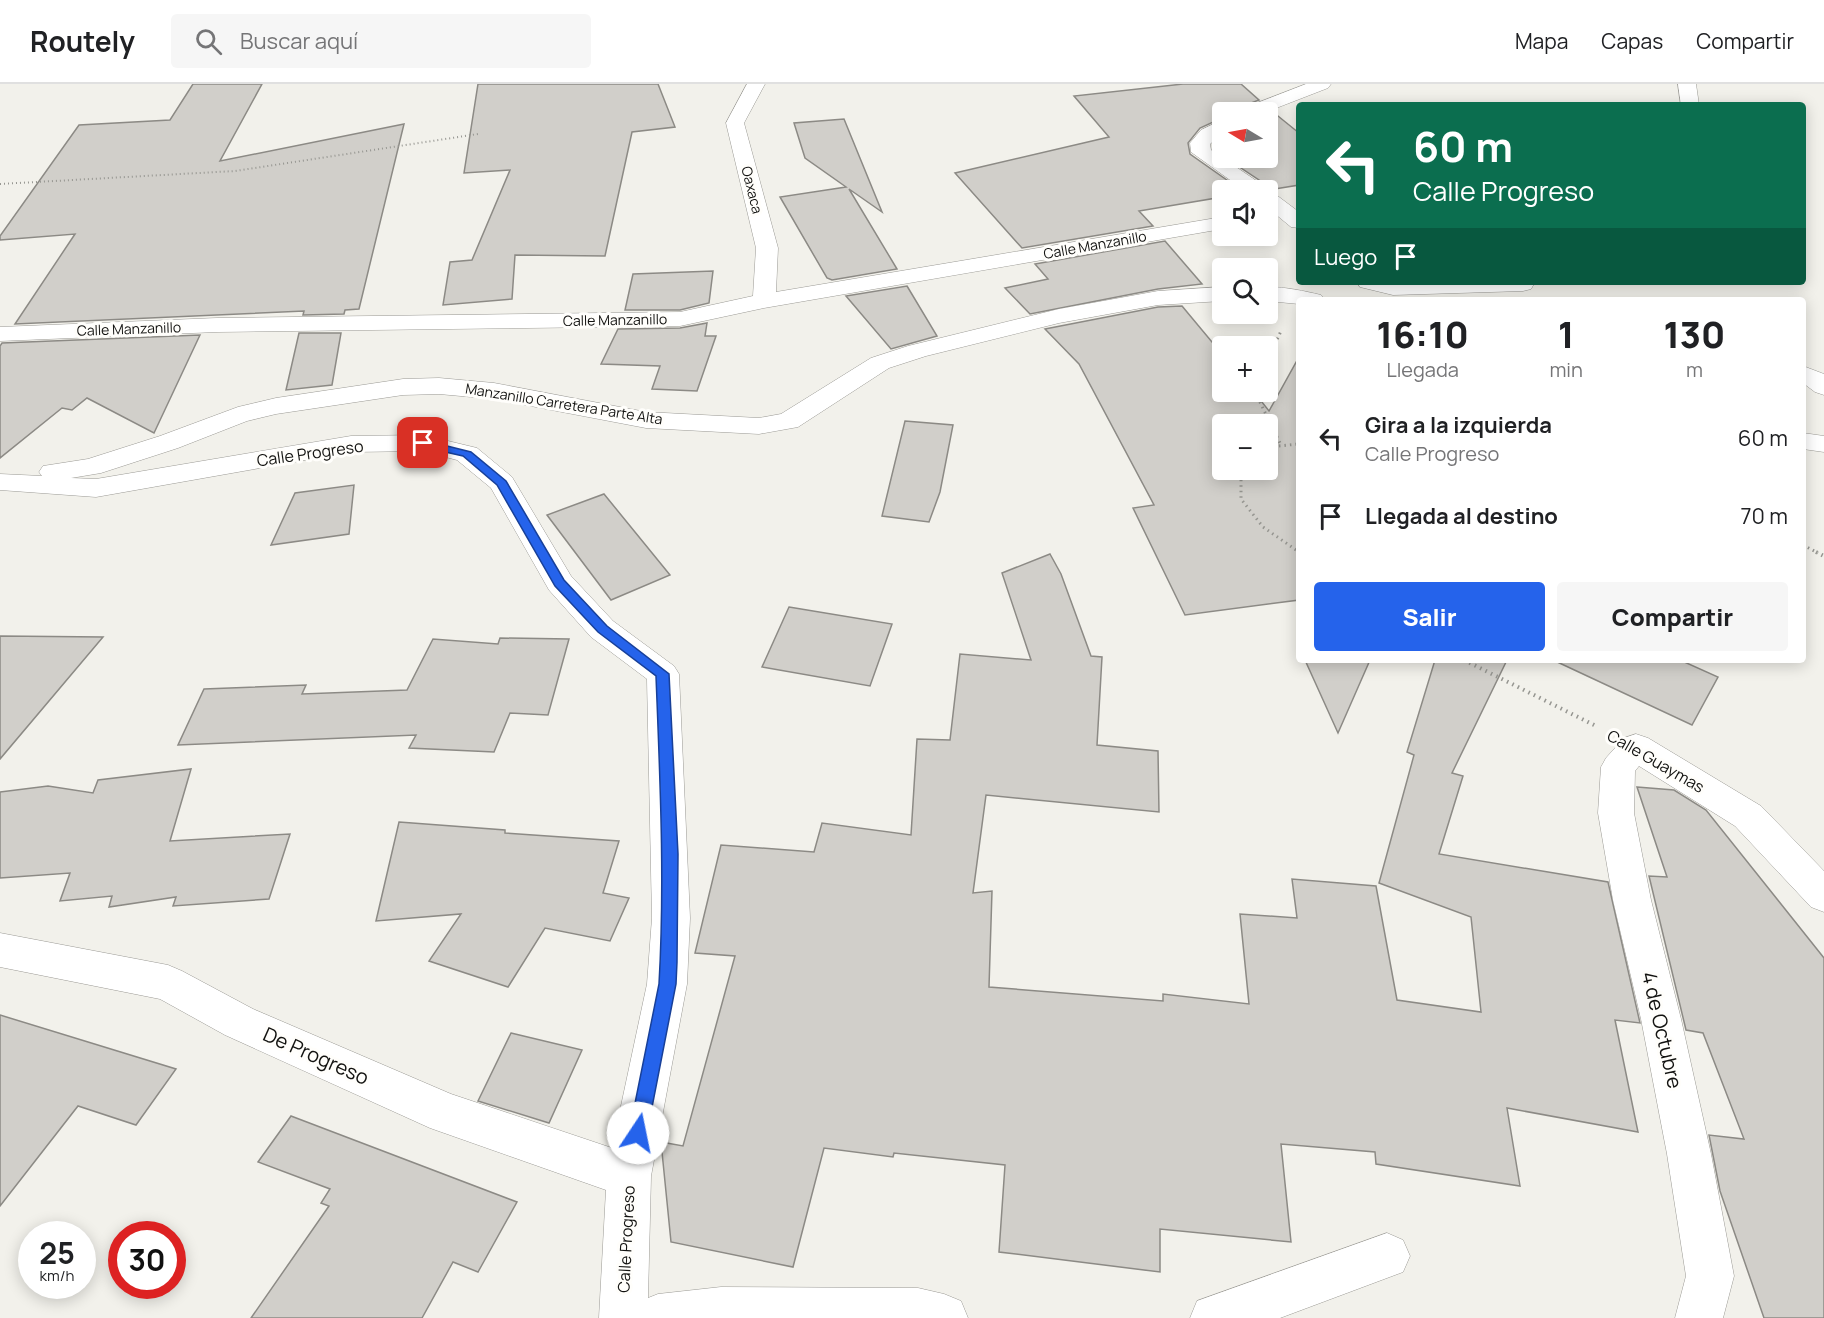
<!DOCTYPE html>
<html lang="es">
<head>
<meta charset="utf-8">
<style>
  :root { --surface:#fff; --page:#f6f6f6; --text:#202124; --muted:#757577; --line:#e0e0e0; --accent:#2563eb }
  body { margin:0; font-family:Manrope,sans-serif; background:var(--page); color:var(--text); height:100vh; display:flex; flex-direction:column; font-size:22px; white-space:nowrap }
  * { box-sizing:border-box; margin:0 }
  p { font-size:20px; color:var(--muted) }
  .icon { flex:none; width:33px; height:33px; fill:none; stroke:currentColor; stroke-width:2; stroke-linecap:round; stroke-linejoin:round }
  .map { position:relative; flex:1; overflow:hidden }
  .details { position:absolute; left:1296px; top:213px; width:510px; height:366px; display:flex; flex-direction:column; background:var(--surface); border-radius:6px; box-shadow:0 3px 15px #0003 }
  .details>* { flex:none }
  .banner { position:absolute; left:1296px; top:18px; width:510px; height:183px; border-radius:6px; box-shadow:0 3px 15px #0003; background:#0b6e4f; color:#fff; overflow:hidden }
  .needle { width:39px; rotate:280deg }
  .fabs { position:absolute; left:1212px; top:18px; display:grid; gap:12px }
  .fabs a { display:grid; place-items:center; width:66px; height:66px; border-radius:6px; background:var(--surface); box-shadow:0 3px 15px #0003; font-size:30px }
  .speed { position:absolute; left:18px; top:1137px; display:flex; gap:12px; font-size:30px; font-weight:700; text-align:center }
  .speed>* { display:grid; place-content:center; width:78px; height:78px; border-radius:50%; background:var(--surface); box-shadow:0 3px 15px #0003; line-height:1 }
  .speed small { font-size:15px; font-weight:400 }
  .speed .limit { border:9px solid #d22; background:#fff; color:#111 }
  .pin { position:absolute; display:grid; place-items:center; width:51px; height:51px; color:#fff; margin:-26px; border-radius:12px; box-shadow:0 3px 9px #0006 }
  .me { position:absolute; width:66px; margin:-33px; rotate:11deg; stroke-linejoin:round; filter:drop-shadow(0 0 4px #0008) }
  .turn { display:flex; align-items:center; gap:21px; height:126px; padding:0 18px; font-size:27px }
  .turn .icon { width:78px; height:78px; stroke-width:2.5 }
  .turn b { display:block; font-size:42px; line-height:51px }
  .then { display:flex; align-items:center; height:57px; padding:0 18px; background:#0003; gap:12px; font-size:22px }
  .eta { display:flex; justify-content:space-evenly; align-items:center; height:102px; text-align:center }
  .eta b { font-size:36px; font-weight:800; line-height:42px }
  .button { display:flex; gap:12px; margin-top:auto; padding:12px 18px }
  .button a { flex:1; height:69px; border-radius:6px; background:var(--accent); color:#fff; font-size:24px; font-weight:800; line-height:69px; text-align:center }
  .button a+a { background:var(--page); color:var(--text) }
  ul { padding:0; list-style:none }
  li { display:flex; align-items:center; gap:18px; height:78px; padding:0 18px }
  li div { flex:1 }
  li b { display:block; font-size:22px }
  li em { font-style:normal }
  header { display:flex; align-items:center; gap:36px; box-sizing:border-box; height:84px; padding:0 30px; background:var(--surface); border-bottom:2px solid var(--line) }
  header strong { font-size:28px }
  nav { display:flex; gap:33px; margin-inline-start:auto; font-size:21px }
  .search { width:420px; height:54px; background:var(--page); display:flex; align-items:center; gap:15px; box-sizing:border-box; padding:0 21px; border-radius:6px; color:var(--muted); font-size:22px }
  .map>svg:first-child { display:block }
  .building { fill:#d1cfca; stroke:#8c8a85; stroke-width:1.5; fill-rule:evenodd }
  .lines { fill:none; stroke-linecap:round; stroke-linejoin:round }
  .street-casing { stroke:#9b9a95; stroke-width:1 }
  .path-far2 { stroke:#969691; stroke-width:2; stroke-dasharray:1 3; stroke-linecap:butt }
  .path-far1 { stroke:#969691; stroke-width:3; stroke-dasharray:1.5 4; stroke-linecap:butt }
  .path { stroke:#969691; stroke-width:4; stroke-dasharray:1.5 4.5; stroke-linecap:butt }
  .street { fill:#fff; fill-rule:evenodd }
  .route { fill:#2563eb; stroke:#184099; stroke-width:1.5 }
  .labels { text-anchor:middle; stroke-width:6; stroke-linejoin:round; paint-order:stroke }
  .far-street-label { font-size:14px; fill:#121210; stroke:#fffefb }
  .street-label { font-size:16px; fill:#121210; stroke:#fffefb }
  .near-street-label { font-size:20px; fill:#121210; stroke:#fffefb }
</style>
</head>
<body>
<header>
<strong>Routely</strong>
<div class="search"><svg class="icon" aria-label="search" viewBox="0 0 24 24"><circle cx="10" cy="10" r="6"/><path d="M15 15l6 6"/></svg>Buscar aquí</div>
<nav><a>Mapa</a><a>Capas</a><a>Compartir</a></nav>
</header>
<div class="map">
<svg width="1824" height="1234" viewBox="0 0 1824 1234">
  <rect width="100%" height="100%" fill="#f2f1eb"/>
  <g class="building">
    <polygon points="193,0 262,0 220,77 404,40 359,225 345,226 344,230 303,231 304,227 15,240 75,150 0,156 0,152 79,41 170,36"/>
    <polygon points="478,0 658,0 675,43 632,48 605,172 515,171 512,215 443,221 450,178 472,176 510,86 464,89"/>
    <polygon points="1183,0 1241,0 1259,16 1243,22 1240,28 1222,28 1222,34 1200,44 1188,59 1190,70 1241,106 1222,106 1222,113 1139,127 1153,142 1022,164 955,89 1109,53 1074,12"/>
    <polygon points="1273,28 1299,49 1299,101 1269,106 1265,100 1226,74 1268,74 1268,30"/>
    <polygon points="844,35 882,128 849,105 897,185 832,196 827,194 780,113 846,103 805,74 794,39"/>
    <polygon points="1165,157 1202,200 1158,205 1030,230 1005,204 1048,195 1035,180"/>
    <polygon points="713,187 709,219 680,226 625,226 633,190"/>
    <polygon points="907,202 937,252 891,265 846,212"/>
    <path d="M1182,222L1222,270V308H1254L1269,327L1299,273V516L1185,531L1133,424L1154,421L1079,280L1045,245L1158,223ZM1222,340H1268V386H1222Z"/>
    <polygon points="707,239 705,252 716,252 697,307 652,305 660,282 601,280 618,245 680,244"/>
    <polygon points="299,249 341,249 332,301 286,306"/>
    <polygon points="200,251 154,349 87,314 72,326 62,324 0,374 0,262 2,259"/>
    <polygon points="905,337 953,341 940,408 929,438 882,432"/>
    <polygon points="354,401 349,450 271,461 295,409"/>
    <polygon points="604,410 670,491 611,516 547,431"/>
    <polygon points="1050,470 1061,490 1091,572 1102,573 1097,661 1158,667 1159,728 986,711 973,809 992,807 989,903 1163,917 1163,910 1249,920 1240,830 1297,834 1292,795 1376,802 1397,916 1481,928 1471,833 1379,799 1414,671 1407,668 1435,576 1507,576 1452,689 1463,692 1439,770 1608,798 1640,939 1615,936 1638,1048 1507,1024 1520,1102 1376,1080 1375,1068 1281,1060 1291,1158 1160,1145 1160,1188 999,1168 1005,1081 894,1069 893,1073 824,1064 793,1183 671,1158 661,1058 683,1062 735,872 695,869 721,761 814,768 822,739 911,751 917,655 950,656 960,570 1031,576 1002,489"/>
    <polygon points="789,523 892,540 870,602 762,583"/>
    <polygon points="0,552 103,553 0,675"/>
    <polygon points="500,554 569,555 548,631 510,629 494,668 409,664 416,651 178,661 204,605 306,601 302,610 407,606 433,555 498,560"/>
    <polygon points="1305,576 1370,576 1338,649"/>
    <polygon points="1553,576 1680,576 1718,593 1692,641"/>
    <polygon points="191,685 170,757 290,750 269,815 173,822 176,813 109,823 112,812 60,817 70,789 0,794 0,708 48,702 93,709 98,696"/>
    <polygon points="1637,703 1674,706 1706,726 1824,874 1824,1234 1764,1234 1720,1107 1709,1051 1744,1055 1703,949 1686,946 1649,792 1667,793"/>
    <polygon points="399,738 505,746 505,749 619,757 603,809 629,814 610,857 545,844 508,903 429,877 461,830 376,837"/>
    <polygon points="0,931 176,985 136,1041 78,1022 0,1122"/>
    <polygon points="511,949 582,966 549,1039 478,1017"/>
    <polygon points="291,1032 517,1118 478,1188 453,1178 422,1234 251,1234 329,1122 321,1119 330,1105 258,1078"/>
  </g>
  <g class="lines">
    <defs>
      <g id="street">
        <polygon points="747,0 765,0 744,39 778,164 776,208 1222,133 1222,145 764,224 680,242 217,248 0,257 0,243 217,234 680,228 753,212 756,164 726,39"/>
        <polygon points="1306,0 1331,0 1328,4 1266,28 1242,28 1244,24"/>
        <polygon points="1678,0 1696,0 1699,21 1681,21"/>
        <polygon points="1222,36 1222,50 1210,60 1211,66 1264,102 1267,106 1244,106 1191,68 1190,59 1201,46"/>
        <polygon points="1268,108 1275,110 1299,128 1299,144 1291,143 1268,124"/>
        <polygon points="1357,198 1533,198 1534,200 1531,205 1523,207 1393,211 1360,203"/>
        <polygon points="1222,203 1222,217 1158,221 1059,239 926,272 889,284 798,343 759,350 646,344 494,315 439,310 403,311 276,330 247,337 178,364 101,389 71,394 96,395 351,352 423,351 477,364 512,393 571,492 613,537 674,582 679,590 690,834 687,900 651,1092 648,1214 658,1210 721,1203 918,1204 944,1210 961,1217 968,1234 599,1234 606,1106 430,1044 225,951 160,915 0,883 0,849 168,881 182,887 253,925 451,1010 612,1064 647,900 652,834 647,595 591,553 549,506 491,404 457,376 423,367 351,368 96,413 0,406 0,390 42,392 39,388 43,382 88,375 160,352 238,323 276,314 403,295 439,294 494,299 646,328 759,334 781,330 871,274 908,262 1059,225 1158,207"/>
        <path d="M1268,203C1286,203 1304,207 1321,211L1325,216H1299V220L1268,217Z"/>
        <polygon points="1803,282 1824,290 1824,311 1815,308 1803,299"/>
        <polygon points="1803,349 1824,352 1824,368 1803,365"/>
        <polygon points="1636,650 1648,654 1761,722 1824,787 1824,828 1811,823 1735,742 1639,682 1635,687 1634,729 1651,816 1681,935 1711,1070 1734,1192 1723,1234 1675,1234 1686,1192 1667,1070 1641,935 1613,816 1598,729 1601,683 1606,674 1624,654"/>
        <polygon points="1387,1149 1403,1156 1410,1172 1403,1188 1280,1234 1190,1234 1197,1217"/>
      </g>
    </defs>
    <use href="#street" class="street-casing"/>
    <polyline class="path-far2" points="0,100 235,87 478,50"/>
    <g class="path-far1">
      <polyline points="1268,275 1281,247"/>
      <polyline points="1255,308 1281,361"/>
      <polyline points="1268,363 1299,360"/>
      <polyline points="1244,386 1241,389 1241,415 1263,443 1299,468"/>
      <polyline points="1803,461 1818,469"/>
    </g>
    <g class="path">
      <polyline points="1816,468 1824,472"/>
      <polyline points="1464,576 1596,642"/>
    </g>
    <use href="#street" class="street"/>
  </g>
  <path class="route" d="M423,356L471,368L506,397L564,496L607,542L669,590L678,770L677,878L676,900L647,1049L644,1055L638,1058L631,1055L629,1049L659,900C665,797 660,695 656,592L598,548L555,502L497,401L463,372L419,362L417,359Z"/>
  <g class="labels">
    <g class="far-street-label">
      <text transform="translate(752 106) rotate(76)" y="5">Oaxaca</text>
      <text transform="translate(1095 161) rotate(-10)" y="5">Calle Manzanillo</text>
      <text transform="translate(615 236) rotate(-1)" y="5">Calle Manzanillo</text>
      <text transform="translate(129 245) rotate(-2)" y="5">Calle Manzanillo</text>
      <text transform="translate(564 320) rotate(9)" y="5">Manzanillo Carretera Parte Alta</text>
    </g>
    <g class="street-label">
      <text transform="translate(310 369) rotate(-8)" y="6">Calle Progreso</text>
      <text transform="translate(1656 677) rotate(30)" y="6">Calle Guaymas</text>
      <text transform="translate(626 1155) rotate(-87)" y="6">Calle Progreso</text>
    </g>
    <g class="near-street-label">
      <text transform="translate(1662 946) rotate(77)" y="7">4 de Octubre</text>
      <text transform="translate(316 972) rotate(24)" y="7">De Progreso</text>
    </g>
  </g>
</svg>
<div class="fabs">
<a><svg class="needle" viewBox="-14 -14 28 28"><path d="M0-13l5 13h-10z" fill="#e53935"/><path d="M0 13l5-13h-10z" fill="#757577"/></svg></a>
<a><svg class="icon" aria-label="sound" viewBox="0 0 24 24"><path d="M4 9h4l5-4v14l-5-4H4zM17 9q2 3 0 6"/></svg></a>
<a><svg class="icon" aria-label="search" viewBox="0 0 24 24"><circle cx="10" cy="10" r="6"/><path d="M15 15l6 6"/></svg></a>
<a>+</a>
<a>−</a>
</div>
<div class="speed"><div>25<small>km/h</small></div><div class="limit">30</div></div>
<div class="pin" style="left:423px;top:359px;background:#d93025"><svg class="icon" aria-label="arrive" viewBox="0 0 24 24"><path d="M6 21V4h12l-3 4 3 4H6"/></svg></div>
<svg class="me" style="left:638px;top:1049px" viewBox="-20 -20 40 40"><circle r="19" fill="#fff"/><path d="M0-13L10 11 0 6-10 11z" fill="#2563eb"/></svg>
<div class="banner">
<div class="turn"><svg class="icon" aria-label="left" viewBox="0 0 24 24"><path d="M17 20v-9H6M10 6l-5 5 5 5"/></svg><div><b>60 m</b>Calle Progreso</div></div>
<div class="then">Luego<svg class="icon" aria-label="arrive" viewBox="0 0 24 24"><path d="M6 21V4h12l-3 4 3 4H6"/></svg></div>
</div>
<section class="details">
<div class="eta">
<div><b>16:10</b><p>Llegada</p></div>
<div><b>1</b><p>min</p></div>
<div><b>130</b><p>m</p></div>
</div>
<ul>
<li><svg class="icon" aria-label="left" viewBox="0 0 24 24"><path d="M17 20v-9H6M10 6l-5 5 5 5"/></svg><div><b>Gira a la izquierda</b><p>Calle Progreso</p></div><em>60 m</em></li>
<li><svg class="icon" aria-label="arrive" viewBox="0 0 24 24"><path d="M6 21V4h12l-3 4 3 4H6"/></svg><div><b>Llegada al destino</b></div><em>70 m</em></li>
</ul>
<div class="button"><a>Salir</a><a>Compartir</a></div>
</section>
</div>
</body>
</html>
